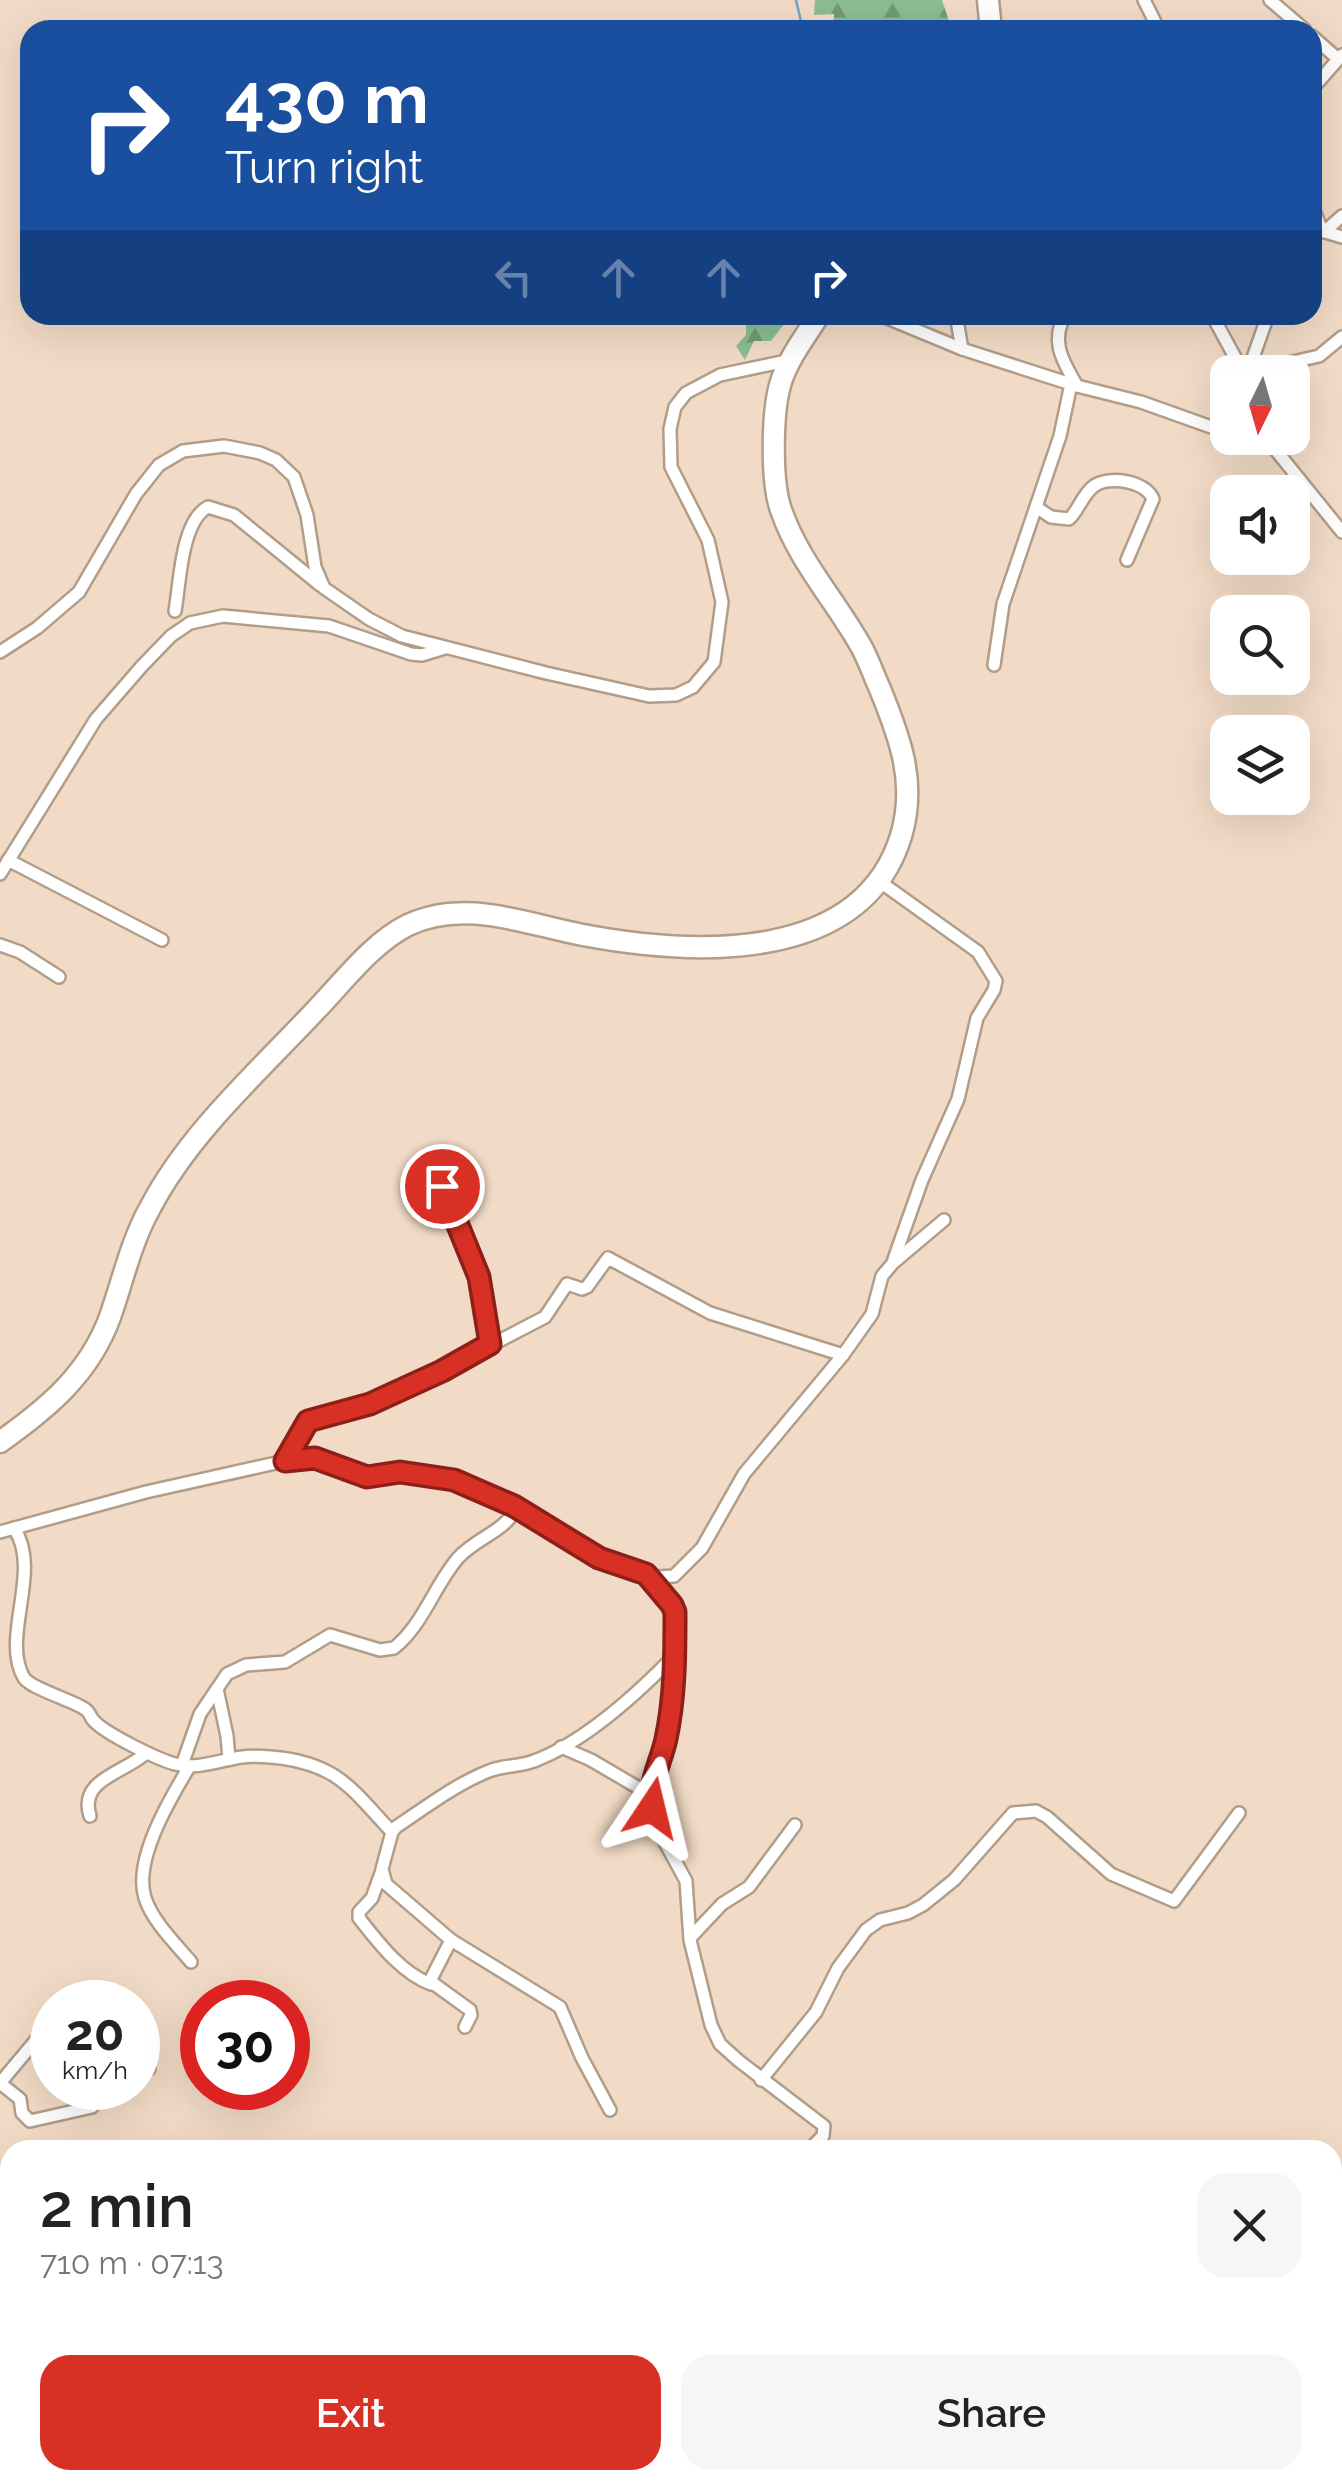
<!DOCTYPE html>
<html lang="en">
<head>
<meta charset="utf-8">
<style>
  :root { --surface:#fff; --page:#f6f6f6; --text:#222; --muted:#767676; --accent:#d93025 }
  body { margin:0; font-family:Raleway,sans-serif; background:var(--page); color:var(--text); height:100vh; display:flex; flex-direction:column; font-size:38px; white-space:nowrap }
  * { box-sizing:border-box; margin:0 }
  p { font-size:32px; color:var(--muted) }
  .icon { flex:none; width:55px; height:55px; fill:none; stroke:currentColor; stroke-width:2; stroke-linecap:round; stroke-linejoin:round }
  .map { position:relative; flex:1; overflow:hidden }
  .details { position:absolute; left:0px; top:2140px; width:1342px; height:350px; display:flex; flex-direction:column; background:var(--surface); border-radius:30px 30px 0 0; box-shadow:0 10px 40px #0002 }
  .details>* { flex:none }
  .top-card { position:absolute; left:20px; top:20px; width:1302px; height:305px; border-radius:30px; box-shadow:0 10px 40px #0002; background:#1a4fa0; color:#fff; overflow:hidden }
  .needle { width:65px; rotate:185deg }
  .fabs { position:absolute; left:1210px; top:355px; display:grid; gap:20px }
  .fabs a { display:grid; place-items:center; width:100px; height:100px; border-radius:20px; background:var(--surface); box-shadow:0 10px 40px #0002; font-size:50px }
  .speed { position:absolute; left:30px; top:1980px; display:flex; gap:20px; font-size:50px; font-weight:700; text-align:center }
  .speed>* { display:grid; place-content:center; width:130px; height:130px; border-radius:50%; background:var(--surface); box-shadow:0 10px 40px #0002; line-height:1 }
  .speed small { font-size:25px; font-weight:400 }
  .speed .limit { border:15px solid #d22; background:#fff; color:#111 }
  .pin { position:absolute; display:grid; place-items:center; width:85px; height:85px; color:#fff; margin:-42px; border:5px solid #fff; border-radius:50%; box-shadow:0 2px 10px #0007 }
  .me { position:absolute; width:110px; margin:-55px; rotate:10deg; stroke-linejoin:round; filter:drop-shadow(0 0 8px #0008) }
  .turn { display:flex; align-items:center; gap:35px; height:210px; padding:0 40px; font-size:45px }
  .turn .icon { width:130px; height:130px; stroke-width:2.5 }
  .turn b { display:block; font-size:70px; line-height:85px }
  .lanes { display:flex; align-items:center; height:95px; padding:0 40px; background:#0003; justify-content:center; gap:50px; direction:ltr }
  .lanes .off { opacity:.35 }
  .round { display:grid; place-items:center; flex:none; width:105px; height:105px; border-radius:30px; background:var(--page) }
  .overview { display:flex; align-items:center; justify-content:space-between; height:170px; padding:0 40px }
  h1 { font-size:60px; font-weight:600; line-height:75px }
  .primary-button { display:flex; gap:20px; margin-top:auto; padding:20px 40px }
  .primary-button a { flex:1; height:115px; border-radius:30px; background:var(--accent); color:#fff; font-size:40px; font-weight:600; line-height:115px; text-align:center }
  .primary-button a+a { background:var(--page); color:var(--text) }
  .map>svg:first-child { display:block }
  .forest { fill:url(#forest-firs) }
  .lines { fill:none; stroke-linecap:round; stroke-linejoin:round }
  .stream { stroke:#6ea4cf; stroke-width:2.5 }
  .street-casing { stroke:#b29d89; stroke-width:16 }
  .highway-casing { stroke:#b29d89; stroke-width:25 }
  .street { stroke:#fff; stroke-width:11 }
  .highway { stroke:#fff; stroke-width:20 }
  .route-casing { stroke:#8d1f18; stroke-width:25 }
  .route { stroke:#d93025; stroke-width:18 }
</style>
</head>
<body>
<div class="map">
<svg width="1342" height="2490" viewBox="0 0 1342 2490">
  <defs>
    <pattern id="forest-firs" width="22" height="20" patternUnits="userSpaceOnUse" patternTransform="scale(2.5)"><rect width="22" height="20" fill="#8bbe90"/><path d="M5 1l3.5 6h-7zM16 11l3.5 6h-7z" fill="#739b76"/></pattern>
  </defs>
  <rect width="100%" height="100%" fill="#f2dbc6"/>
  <g class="forest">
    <polygon points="815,0 942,0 952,30 833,30 834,14 814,15"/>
    <polygon points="746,315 791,315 771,341 754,341 745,360 736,346 746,335"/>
  </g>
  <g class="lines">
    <polyline class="stream" points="796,0 803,30"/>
    <defs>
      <g id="street">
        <polyline points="1144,0 1159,30"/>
        <polyline points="1270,0 1305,30"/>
        <polyline points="1312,36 1338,59"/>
        <polyline points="1312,89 1342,55"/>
        <polyline points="1312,205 1322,231 1342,237"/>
        <polyline points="1324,232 1342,216"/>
        <polyline points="880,315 962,349 1077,386 1141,402 1228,433"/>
        <polyline points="956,315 962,349"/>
        <path d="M1065,315C1050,342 1063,361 1077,386"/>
        <polyline points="1212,315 1243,372"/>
        <polyline points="1248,372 1268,315"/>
        <polyline points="1271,372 1284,364 1319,356 1342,337"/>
        <polyline points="1246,438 1269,443"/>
        <polyline points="1266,438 1342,532"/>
        <path d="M1036,507L1051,517L1069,519C1079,510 1082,495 1094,486C1109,475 1146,481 1153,499L1127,560"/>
        <path d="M175,611C180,583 181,521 208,507L234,515L320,585"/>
        <polyline points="0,652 37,628 79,592 136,494 159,465 183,451 224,446 260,453 276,460 294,477 307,515 315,567 324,588 369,619 402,636 546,673 649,696 676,695 693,687 714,662 722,602 708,540 671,467 670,429 675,407 686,393 720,375 791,360"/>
        <polyline points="994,665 1003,604 1060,436 1071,384"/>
        <polyline points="8,860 162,940"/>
        <polyline points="0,874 96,719 142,666 171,636 190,623 223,616 329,626 411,654 422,655 445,648"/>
        <polyline points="879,881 978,952 996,981 994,990 977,1018 958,1099 922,1180 894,1259"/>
        <polyline points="0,945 20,952 59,977"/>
        <polyline points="431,1157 479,1277 491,1343"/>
        <polyline points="285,1461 308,1421 370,1404 418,1383 545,1317 567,1284 582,1289 587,1287 608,1258 710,1313 843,1355"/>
        <path d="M14,1528C43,1571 0,1637 24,1678C32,1689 72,1700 85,1709C91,1713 89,1716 94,1721C106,1734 157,1759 175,1764C197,1770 220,1760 242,1757C255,1755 268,1757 281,1758C340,1766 353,1791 392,1832"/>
        <polyline points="0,1532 146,1492 285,1461 315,1458 367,1477 400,1472 455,1480 513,1506 599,1558 658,1577 674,1576 702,1548 744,1474 843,1355 872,1314 882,1276 893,1263 944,1220"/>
        <polyline points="646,1573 672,1605 675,1613 673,1692 666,1738 649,1794 661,1835 686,1881 690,1940 711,2025 720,2044 739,2061 824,2126 823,2136 809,2150"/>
        <polyline points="217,1689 227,1736 229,1759"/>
        <polyline points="561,1747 591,1760 649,1794"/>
        <path d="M182,1765L200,1714L227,1674L246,1665L285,1662L330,1635L380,1650L394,1648C423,1625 434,1586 458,1558C476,1538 504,1532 517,1508"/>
        <path d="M189,1767C170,1799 133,1860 145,1898C153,1922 175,1943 191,1962"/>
        <path d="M90,1816C78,1779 125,1773 146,1753"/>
        <path d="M381,1873L372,1898L359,1912V1918C378,1942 401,1973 431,1984"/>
        <polyline points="690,1938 722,1904 749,1887 795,1825"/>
        <polyline points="451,1940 430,1981 470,2010 471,2015 465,2027"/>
        <polyline points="138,2072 149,2069"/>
        <polyline points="761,2080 816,2012 838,1968 866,1930 880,1920 908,1913 923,1905 954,1880 1013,1813 1036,1811 1047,1817 1111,1874 1174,1901 1239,1813"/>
        <polyline points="0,2083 20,2099 22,2113 30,2121 92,2107 104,2088"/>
        <polyline points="0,2083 52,2021"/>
        <path d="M610,2110L582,2058L560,2007L451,1940L386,1884L382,1869L392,1832L396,1827C426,1807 456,1784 489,1771C503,1765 519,1767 534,1761C585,1742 638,1693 675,1655"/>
        <polyline points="0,2471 10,2471"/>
        <polyline points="315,2480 333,2490"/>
        <polyline points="480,2480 491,2490"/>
        <polyline points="742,2480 772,2490"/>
        <polyline points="1124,2480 1139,2490"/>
        <polyline points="547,2490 557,2480"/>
      </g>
      <g id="highway">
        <polyline points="988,0 991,30"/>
        <path d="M0,1442C48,1408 89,1374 110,1317C123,1280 131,1242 150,1208C189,1133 259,1071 316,1010C344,981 372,943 408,925C465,898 525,924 583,935C690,955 861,966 901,836C917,783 900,738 880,689C874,676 869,661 862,648C836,601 799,562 781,510C771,482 772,414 780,385C787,360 805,337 819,315"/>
      </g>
    </defs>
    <use href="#street" class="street-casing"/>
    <use href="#highway" class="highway-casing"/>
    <use href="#street" class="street"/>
    <use href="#highway" class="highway"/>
  </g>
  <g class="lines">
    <defs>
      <path id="route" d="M442,1186L479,1277L490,1344L442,1371L370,1404L308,1421L285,1461L315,1458L367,1477L400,1472L454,1480L514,1506L599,1558L646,1574L672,1605L675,1612C675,1655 675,1697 666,1739C661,1762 648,1784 652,1808"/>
    </defs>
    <use href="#route" class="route-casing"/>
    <use href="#route" class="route"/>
  </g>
</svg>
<div class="fabs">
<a><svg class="needle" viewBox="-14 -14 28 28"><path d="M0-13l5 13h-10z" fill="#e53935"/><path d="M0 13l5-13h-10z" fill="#767676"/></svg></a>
<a><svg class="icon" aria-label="sound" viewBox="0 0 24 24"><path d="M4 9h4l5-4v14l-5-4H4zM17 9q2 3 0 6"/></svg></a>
<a><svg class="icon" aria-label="search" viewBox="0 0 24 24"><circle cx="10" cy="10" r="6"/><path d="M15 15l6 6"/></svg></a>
<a><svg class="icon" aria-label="layers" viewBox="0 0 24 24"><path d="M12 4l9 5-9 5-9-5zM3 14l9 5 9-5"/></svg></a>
</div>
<div class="speed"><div>20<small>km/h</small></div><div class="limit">30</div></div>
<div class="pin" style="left:442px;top:1186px;background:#d93025"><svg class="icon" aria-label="arrive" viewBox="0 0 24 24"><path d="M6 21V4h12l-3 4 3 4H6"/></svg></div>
<svg class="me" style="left:652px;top:1808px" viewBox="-20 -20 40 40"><path d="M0-17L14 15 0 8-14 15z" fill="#d93025" stroke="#fff" stroke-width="4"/></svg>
<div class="top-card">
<div class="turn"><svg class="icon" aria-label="right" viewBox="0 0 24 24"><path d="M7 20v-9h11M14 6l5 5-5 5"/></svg><div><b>430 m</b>Turn right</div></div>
<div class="lanes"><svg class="icon off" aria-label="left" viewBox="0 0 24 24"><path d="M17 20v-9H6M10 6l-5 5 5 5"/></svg><svg class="icon off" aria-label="ahead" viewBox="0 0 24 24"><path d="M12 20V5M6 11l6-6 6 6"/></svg><svg class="icon off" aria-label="ahead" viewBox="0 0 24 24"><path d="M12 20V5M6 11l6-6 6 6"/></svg><svg class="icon" aria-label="right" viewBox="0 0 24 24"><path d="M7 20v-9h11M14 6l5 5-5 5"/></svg></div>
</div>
<section class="details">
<div class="overview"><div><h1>2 min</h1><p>710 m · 07:13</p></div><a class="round"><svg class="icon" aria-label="close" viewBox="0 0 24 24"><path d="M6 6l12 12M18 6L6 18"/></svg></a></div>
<div class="primary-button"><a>Exit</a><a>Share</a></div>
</section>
</div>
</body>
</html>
